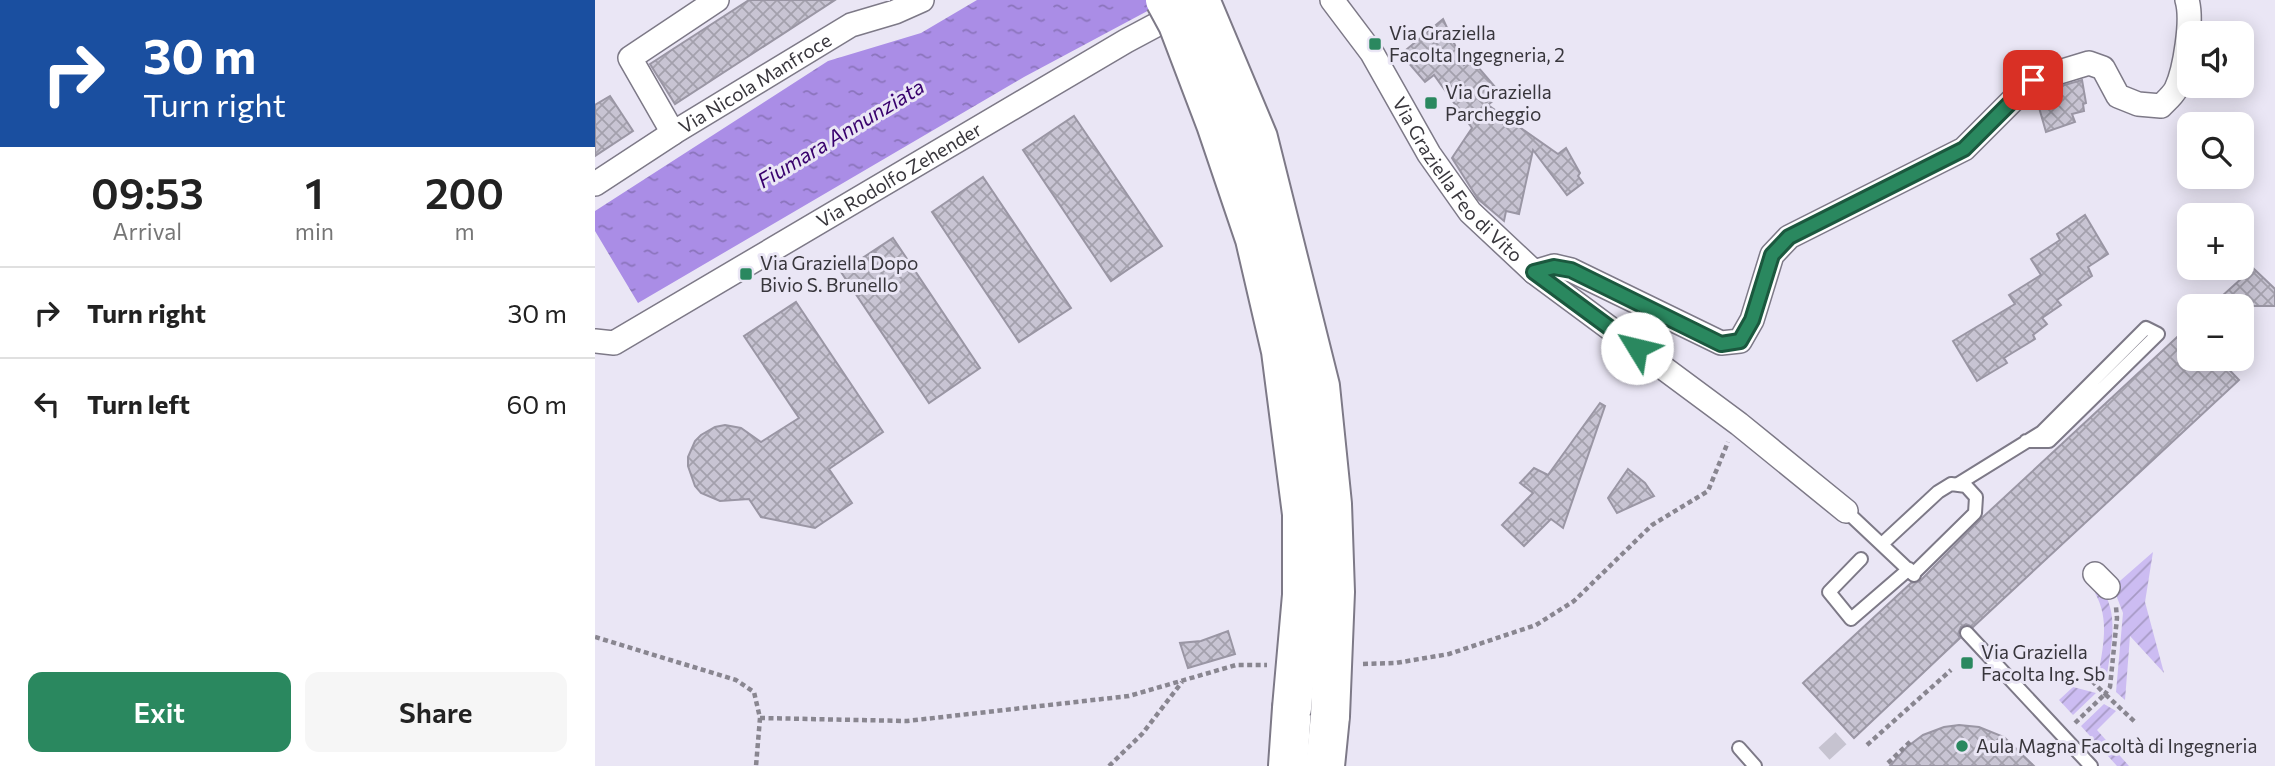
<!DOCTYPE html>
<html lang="en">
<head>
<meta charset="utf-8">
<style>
  :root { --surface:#fff; --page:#f6f6f6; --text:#222; --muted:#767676; --line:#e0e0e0; --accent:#2a885f }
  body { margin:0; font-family:Commissioner,sans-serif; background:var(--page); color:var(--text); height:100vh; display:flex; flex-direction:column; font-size:26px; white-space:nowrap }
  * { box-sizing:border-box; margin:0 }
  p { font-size:23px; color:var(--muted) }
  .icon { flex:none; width:38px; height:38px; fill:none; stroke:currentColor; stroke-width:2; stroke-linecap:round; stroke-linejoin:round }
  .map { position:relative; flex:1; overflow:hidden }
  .details { display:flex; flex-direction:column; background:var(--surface); width:595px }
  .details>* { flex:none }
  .banner { background:#1a4fa0; color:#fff; overflow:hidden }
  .fabs { position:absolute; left:1582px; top:21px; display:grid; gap:14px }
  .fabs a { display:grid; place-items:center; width:77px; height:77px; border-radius:14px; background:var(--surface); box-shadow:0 4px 18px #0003; font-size:35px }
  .pin { position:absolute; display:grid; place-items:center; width:60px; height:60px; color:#fff; margin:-30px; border-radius:14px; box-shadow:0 4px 10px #0006 }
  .me { position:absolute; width:77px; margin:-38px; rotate:306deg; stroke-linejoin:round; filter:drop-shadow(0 0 5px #0008) }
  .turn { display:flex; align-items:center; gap:24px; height:147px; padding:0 28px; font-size:32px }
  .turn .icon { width:91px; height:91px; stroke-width:2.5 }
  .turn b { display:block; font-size:49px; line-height:60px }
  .eta { display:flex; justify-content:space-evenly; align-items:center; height:119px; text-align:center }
  .eta b { font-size:42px; font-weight:600; line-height:49px }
  .primary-button { display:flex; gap:14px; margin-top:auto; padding:14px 28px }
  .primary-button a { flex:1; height:80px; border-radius:14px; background:var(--accent); color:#fff; font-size:28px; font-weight:600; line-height:80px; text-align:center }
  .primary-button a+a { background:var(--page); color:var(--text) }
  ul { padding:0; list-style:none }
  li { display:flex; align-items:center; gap:21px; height:91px; padding:0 28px; border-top:2px solid var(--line) }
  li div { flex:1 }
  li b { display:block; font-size:26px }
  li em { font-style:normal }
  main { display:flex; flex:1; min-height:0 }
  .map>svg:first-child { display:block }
  .garden { fill:url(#garden-furrows) }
  .water { fill:url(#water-ripples) }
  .building { fill:url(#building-cross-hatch); stroke:#9a96a4; stroke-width:2 }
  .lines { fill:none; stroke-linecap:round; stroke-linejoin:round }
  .street-tunnel { stroke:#c6c3d0; stroke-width:23; stroke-dasharray:23 11; stroke-linecap:butt }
  .lane-casing { stroke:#7d7987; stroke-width:16 }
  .street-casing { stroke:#7d7987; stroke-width:26 }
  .highway-casing { stroke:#7d7987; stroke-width:42 }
  .path { stroke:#898690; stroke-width:4.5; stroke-dasharray:5 3.5; stroke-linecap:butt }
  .lane { stroke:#fff; stroke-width:12 }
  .street { stroke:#fff; stroke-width:23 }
  .highway { stroke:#fff; stroke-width:38 }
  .highway-bridge-casing { stroke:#7d7987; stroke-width:42; stroke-linecap:butt }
  .highway-bridge { stroke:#fff; stroke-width:38 }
  .route-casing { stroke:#1b583e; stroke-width:18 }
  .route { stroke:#2a885f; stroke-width:12 }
  .poi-dot { fill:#2a885f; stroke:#eae6f5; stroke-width:2.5 }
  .labels { text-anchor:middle; stroke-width:6; stroke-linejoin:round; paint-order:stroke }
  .poi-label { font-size:19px; fill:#38363c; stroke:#eae6f5; text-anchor:start }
  .street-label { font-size:19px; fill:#38363c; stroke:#eae6f5 }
  .water-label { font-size:21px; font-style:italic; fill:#38006d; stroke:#eae6f5 }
</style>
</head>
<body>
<main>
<section class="details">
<div class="banner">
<div class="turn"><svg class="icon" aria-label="right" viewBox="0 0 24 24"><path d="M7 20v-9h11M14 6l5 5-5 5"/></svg><div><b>30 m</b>Turn right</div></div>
</div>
<div class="eta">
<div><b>09:53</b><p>Arrival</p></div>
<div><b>1</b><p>min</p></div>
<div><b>200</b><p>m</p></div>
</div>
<ul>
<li><svg class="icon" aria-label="right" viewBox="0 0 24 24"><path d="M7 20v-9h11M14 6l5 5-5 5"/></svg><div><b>Turn right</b></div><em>30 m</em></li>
<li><svg class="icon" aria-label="left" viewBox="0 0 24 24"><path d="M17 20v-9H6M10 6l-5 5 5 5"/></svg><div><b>Turn left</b></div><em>60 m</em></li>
</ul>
<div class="primary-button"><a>Exit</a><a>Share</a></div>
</section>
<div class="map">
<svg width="1680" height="766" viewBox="0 0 1680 766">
  <defs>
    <pattern id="garden-furrows" width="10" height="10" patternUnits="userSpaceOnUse" patternTransform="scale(1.75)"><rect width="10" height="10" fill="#ccbcf2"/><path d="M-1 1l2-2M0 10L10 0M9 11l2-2" fill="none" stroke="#a79ac5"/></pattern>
    <pattern id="water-ripples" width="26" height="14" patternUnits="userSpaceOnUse" patternTransform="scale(1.75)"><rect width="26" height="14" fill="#aa8de6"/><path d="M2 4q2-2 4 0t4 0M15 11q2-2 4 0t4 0" fill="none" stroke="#8b74bc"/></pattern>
    <pattern id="building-cross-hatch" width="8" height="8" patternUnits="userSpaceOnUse" patternTransform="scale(1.75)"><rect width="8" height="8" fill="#c8c4d3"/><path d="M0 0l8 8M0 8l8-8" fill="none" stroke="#a3a0ac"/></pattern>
  </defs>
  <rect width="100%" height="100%" fill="#eae6f5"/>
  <g class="garden">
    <polygon points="1558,552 1550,602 1569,673 1535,636 1530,700 1521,692 1528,613 1518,587"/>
    <path d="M1503,585C1527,611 1515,650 1511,682L1503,676C1508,648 1515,619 1500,593Z"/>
    <polygon points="1478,687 1501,693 1478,715 1464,700"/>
    <polygon points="1509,704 1521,711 1502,730 1534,766 1522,766 1486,726"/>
  </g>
  <polygon class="water" points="382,0 573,0 429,77 43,303 0,231 0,211 233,61 326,33"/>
  <g class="building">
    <polygon points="154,0 240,0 80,104 55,64"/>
    <polygon points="848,19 869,65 877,60 906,94 893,105 963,154 971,148 985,173 983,176 988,183 972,195 938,150 924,214 911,211 909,221 883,199 857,158 877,128 839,75 830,82 806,54"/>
    <polygon points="1487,80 1491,103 1488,104 1489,111 1477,114 1480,122 1451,132 1441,97 1445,92"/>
    <polygon points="15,96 38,131 0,156 0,105"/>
    <polygon points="479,116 567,246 516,281 428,150"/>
    <polygon points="388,177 476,308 424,342 337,212"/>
    <polygon points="1490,215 1513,254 1493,267 1497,276 1462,300 1466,305 1447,318 1452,324 1438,335 1440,339 1409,358 1412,363 1382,381 1358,341 1420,304 1414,295 1446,275 1436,259 1465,240 1462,234"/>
    <polygon points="298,238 385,368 334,403 246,272"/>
    <polygon points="1658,268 1680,289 1680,306 1616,306"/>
    <polygon points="201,302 288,432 234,469 257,503 220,528 166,517 154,499 125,501 106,493 100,486 93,466 93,457 100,441 106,435 120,427 130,425 146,428 166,442 204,418 149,336"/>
    <polygon points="1594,326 1594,359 1624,359 1644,380 1378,627 1371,624 1366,627 1363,634 1365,638 1259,738 1208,683 1316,583 1325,581 1387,518"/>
    <polygon points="1005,403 1010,406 968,528 956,519 929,546 907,525 938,493 925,483 939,468 953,475"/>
    <polygon points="1033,469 1050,483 1059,496 1022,513 1013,498"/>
    <polygon points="633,631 640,654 593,668 585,643 606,641"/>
    <polygon points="1364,725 1384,727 1409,737 1439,766 1295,766 1312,747 1328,735 1349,727"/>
  </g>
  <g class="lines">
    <polyline class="street-tunnel" points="1232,740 1243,752"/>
    <defs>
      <g id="lane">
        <polyline points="1363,484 1447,432 1551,328 1563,334 1454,441 1431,441"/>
        <polyline points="1251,511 1319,575"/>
        <polyline points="1287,544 1343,492 1356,484 1371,486 1381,497 1380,513 1318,574"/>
        <polyline points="1266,559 1234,592 1256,619 1314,569"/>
        <polyline points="1372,633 1496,766"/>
        <polyline points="1144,748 1160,766"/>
      </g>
      <g id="street">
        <path id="s1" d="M737,0L777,53L834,154L875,212L939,272L1144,424L1251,511"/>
        <polyline points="78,133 35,58 122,0"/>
        <path id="s2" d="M0,184L78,133L256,25L300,12L327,0"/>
        <path d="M939,272L959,266L976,270L1126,343L1145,341L1157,320L1177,255L1194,237L1369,149L1438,80L1494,63L1508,68L1523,96L1543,104L1566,106C1571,101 1578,95 1581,89C1590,70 1598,20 1592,0"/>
        <path id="s3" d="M0,341L19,343L531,41L589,10"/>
        <polyline points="1500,574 1513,587"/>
      </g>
      <g id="highway">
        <polyline points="693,766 697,708"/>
        <polyline points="730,766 735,716"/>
      </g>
    </defs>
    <use href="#lane" class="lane-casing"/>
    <use href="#street" class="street-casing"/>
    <use href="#highway" class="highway-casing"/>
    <g class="path">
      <polyline points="0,637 141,680 159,692 165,718 161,766"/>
      <polyline points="768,664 801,663 854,654 941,625 979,601 1057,525 1113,491 1133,442"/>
      <polyline points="1491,675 1510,694 1515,687 1522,618 1521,607"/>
      <polyline points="165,718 312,721 534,696 641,665 672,665"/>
      <polyline points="1480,723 1510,694 1540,722"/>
      <polyline points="1272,745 1356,670"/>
      <polyline points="1293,763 1316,741"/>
      <polyline points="514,766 547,734 587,682"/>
    </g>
    <use href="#lane" class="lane"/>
    <use href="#street" class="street"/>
    <use href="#highway" class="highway"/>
    <defs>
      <g id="highway-bridge">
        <polyline points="570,0 583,24 621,124 660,239 686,351 707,514 707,595 697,708"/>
        <polyline points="605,0 663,138 725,386 737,504 740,592 735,716"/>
      </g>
    </defs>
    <use href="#highway-bridge" class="highway-bridge-casing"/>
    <use href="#highway-bridge" class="highway-bridge"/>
  </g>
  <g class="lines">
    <defs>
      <polyline id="route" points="1042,348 939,272 959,267 976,270 1126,344 1145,341 1157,320 1177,255 1194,237 1369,149 1438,80"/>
    </defs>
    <use href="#route" class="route-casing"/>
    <use href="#route" class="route"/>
  </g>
  <g class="poi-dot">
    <rect x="773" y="37" width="14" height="14" rx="3.5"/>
    <rect x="829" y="96" width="14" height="14" rx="3.5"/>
    <rect x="144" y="267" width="14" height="14" rx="3.5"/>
    <rect x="1365" y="656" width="14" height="14" rx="3.5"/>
    <circle cx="1367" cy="746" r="7"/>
  </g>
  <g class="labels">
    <g class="poi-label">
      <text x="794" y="40">Via Graziella<tspan x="794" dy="22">Facolta Ingegneria, 2</tspan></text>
      <text x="850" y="99">Via Graziella<tspan x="850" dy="22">Parcheggio</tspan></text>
      <text x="165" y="270">Via Graziella Dopo<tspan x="165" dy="22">Bivio S. Brunello</tspan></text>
      <text x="1386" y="659">Via Graziella<tspan x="1386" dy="22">Facolta Ing. Sb</tspan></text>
      <text x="1381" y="753">Aula Magna Facoltà di Ingegneria</text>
    </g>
    <g class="street-label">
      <text dy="7" stroke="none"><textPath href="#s2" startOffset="189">Via Nicola Manfroce</textPath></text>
      <text dy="7" stroke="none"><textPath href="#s3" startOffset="350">Via Rodolfo Zehender</textPath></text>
      <text dy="7" stroke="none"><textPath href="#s1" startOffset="220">Via Graziella Feo di Vito</textPath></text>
    </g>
    <g class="water-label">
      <text transform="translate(246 134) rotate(-31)" y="7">Fiumara Annunziata</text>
    </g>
  </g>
</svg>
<div class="fabs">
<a><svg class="icon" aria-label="sound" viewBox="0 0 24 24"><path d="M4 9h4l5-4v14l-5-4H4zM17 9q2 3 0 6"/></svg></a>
<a><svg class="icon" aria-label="search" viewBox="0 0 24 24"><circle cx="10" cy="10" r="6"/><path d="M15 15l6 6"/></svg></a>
<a>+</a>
<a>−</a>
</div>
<div class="pin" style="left:1438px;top:80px;background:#d93025"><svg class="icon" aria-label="arrive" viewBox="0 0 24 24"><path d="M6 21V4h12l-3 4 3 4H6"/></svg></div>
<svg class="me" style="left:1042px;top:348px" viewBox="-20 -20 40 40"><circle r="19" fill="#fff"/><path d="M0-13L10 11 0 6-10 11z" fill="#2a885f"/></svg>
</div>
</main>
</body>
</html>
